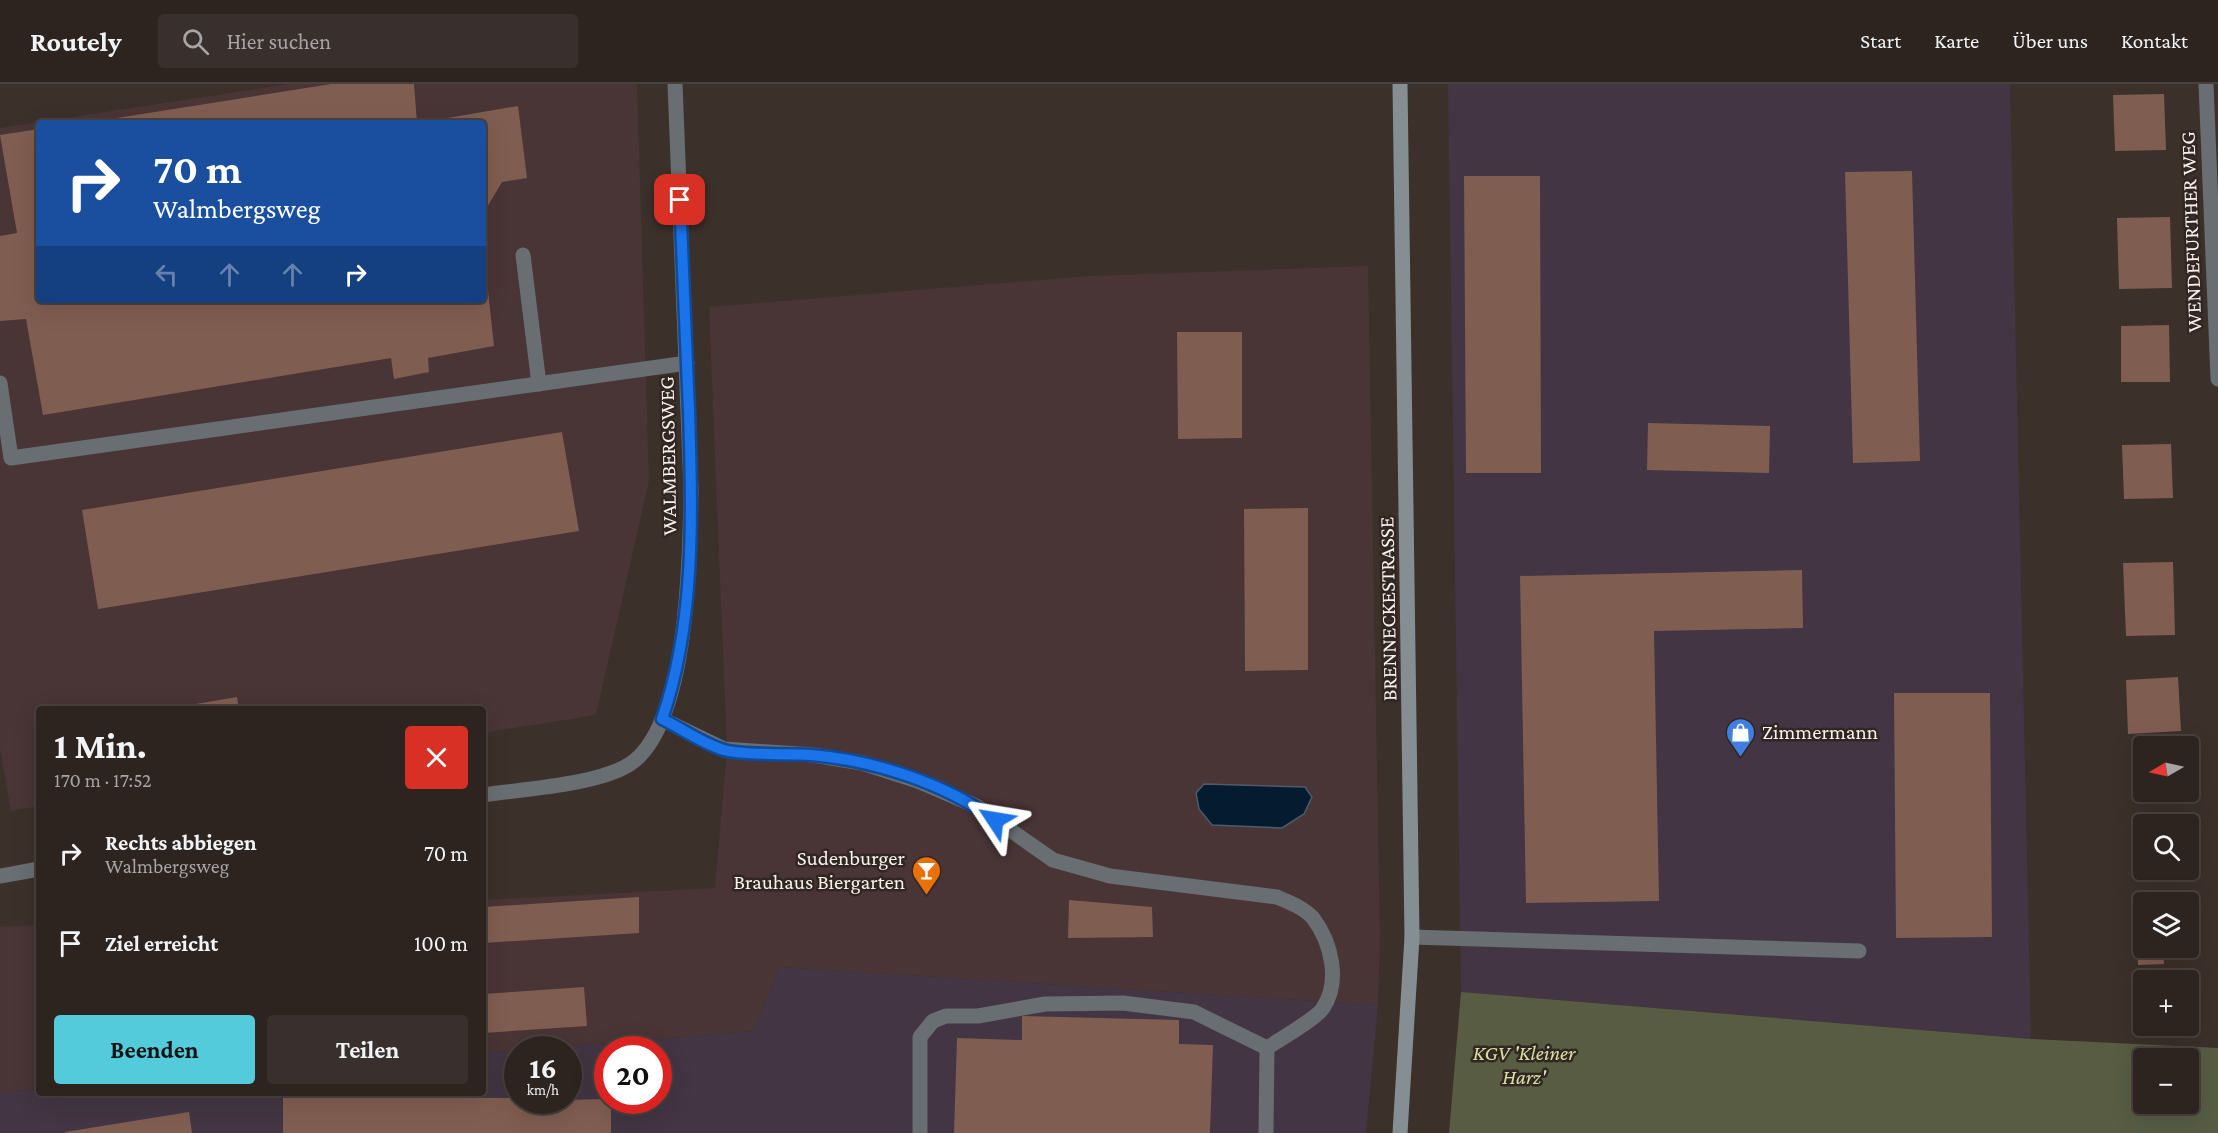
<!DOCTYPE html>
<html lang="de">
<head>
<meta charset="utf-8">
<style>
  :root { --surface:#2d2420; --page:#39302d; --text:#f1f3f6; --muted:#a7a4a5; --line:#48413e; --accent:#53cbda }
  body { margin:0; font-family:"Crimson Pro",serif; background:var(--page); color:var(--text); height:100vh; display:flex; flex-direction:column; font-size:22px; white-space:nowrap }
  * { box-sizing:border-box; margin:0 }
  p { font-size:20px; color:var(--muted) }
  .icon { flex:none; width:33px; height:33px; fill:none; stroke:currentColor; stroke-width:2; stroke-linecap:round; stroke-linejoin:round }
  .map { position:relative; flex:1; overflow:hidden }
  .details { position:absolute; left:36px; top:622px; width:450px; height:390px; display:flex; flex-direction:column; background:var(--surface); border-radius:6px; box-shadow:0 6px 24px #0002,0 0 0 2px var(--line) }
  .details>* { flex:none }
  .banner { position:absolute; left:36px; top:36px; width:450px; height:183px; border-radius:6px; box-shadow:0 6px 24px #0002,0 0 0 2px var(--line); background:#1a4fa0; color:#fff; overflow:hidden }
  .needle { width:39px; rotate:261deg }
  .controls { position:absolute; left:2133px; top:652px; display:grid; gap:12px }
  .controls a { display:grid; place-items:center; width:66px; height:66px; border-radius:6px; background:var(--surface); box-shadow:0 6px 24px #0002,0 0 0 2px var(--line); font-size:30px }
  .speed { position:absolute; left:504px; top:952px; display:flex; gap:12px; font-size:30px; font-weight:700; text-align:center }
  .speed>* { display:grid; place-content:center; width:78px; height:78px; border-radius:50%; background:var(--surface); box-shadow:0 6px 24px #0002,0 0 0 2px var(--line); line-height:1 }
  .speed small { font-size:15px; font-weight:400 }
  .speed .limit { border:9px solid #d22; background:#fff; color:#111 }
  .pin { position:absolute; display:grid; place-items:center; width:51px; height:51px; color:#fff; margin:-26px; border-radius:12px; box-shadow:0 3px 9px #0006 }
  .me { position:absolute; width:66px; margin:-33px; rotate:303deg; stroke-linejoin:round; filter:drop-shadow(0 0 4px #0008) }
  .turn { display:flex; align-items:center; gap:21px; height:126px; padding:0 18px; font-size:27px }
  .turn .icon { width:78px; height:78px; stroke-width:2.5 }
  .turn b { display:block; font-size:42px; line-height:51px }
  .lanes { display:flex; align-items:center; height:57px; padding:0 18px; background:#0003; justify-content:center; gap:30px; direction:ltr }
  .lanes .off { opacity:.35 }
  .round { display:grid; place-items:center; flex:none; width:63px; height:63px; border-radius:6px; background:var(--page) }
  .summary { display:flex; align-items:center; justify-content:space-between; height:102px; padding:0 18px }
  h1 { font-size:36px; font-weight:700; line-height:45px }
  .cta { display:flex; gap:12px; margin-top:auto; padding:12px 18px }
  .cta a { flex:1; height:69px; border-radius:6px; background:var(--accent); color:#111; font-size:24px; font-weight:700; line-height:69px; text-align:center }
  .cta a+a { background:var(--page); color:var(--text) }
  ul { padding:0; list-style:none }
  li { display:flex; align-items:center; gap:18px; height:90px; padding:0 18px }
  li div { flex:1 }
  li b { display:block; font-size:22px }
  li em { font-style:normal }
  header { display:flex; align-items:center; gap:36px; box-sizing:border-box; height:84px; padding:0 30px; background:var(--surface); border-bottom:2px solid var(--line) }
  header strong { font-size:28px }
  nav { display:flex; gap:33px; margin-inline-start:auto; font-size:21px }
  .search { width:420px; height:54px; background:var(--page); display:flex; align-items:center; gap:15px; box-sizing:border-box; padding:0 21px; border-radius:6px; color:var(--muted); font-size:22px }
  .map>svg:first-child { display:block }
  .commercial { fill:#433543; fill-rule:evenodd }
  .industrial { fill:#493436; fill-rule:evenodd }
  .green { fill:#575c43; fill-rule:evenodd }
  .water { fill:#051c30; stroke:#4e5c69; stroke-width:1.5 }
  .building { fill:#805d51 }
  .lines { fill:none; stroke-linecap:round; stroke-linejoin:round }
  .service { stroke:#686e71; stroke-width:15 }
  .minor { stroke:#686e71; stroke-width:15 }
  .secondary { stroke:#858f93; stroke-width:15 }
  .route-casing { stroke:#114b97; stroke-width:15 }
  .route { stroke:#1a73e8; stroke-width:10 }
  .labels { text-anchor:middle; stroke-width:5; stroke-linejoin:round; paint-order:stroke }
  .street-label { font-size:21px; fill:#f9f1ed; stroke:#312621 }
  .poi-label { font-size:21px; fill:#f9f1ed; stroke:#312621; text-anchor:start }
  .park-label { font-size:21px; font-style:italic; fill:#d5e0a4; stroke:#312621 }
</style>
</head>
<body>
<header>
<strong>Routely</strong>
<div class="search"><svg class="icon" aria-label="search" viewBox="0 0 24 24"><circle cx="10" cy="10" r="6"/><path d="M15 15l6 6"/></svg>Hier suchen</div>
<nav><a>Start</a><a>Karte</a><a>Über uns</a><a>Kontakt</a></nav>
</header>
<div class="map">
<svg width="2218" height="1049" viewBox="0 0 2218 1049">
  <rect width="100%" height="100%" fill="#3c302a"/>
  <g class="commercial">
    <polygon points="1448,0 2010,0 2031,955 1461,908"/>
    <path d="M780,883L1378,921L1366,1049H0V1008L39,1005V1010H483V969L753,947ZM518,966H568V1017H518ZM608,966H658V1017H608Z"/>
  </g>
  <g class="industrial">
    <path d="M288,0H637L649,397L596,631L483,649V626H39V722L11,727L0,664V44ZM39,39H483V216H39Z"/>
    <polygon points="1368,182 1380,851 1378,921 780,883 753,947 483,969 483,816 715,804 727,665 709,223 1089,192"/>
    <polygon points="39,841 39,1005 0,1008 0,843"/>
  </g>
  <path class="green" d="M1461,908L2031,955L2218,964V1049H1449ZM2144,975H2188V1020H2144Z"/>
  <polygon class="water" points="1204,700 1305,703 1312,713 1304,730 1282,744 1212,741 1199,725 1196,709"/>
  <g class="building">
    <polygon points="331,0 414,0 417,39 85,39"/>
    <polygon points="2164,10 2166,66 2115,67 2113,11"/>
    <polygon points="518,22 527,94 502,98 483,130 483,39 424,38"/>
    <polygon points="39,45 39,216 483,216 485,179 494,262 428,274 429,288 394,295 391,274 43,331 26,235 0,237 0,152 17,149 0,51"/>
    <polygon points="1912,87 1920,377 1853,379 1845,88"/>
    <polygon points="1464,92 1540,92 1541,389 1466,389"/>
    <polygon points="2170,133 2172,204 2119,205 2117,134"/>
    <polygon points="2169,241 2170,298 2121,298 2121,242"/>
    <polygon points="1177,248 1242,248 1242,354 1178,355"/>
    <polygon points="1648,339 1770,342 1769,389 1647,386"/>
    <polygon points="562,348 579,447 98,525 82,426"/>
    <polygon points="2171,360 2173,414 2124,415 2122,361"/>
    <polygon points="1308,424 1308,586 1245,587 1244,425"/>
    <polygon points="2173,478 2175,551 2126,552 2123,479"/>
    <polygon points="1802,486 1803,544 1654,547 1659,817 1526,819 1520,492"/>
    <polygon points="2178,593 2181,647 2128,650 2126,596"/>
    <polygon points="1894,609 1990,609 1992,853 1896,854"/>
    <polygon points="237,613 239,626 172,626 172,624"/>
    <polygon points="639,813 639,849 483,859 483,823"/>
    <polygon points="1069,816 1152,823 1153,853 1068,854"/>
    <polygon points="2136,839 2144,839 2144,864 2163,864 2164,880 2138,881"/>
    <polygon points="584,903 587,942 483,949 483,910"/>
    <polygon points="1022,932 1179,936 1179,960 1213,961 1210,1049 954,1049 957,954 1022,956"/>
    <polygon points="283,1013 518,1014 518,1017 608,1015 611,1017 611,1049 283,1049"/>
    <polygon points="189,1028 192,1049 65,1049 65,1048"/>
  </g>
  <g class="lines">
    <g class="service">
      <polyline points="523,171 539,300"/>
      <polyline points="0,299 11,374 687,279"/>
      <path d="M662,635L724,665L813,671L862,679L918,697L976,722L1053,776L1110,792L1277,813C1289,818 1304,824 1313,834C1331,858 1341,897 1323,924C1317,934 1279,956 1267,964"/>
      <polyline points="1412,853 1859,867"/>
      <polyline points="920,1049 920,953 933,937 946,932 978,932 1045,920 1123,919 1194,928 1267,964 1266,1049"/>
    </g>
    <g class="minor">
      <polyline points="2206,0 2218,295"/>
      <path d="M483,711C522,705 598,701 630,680C689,641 690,470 691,405L675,0"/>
      <polyline points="0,792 39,785"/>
    </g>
    <polyline class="secondary" points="1400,1049 1412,853 1400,0"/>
  </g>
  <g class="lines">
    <defs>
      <path id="route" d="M680,116C683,186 686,256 689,327C692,428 696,537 662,635C681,644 703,660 724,666C746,672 786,669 811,671C873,676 944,699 995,736"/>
    </defs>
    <use href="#route" class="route-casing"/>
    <use href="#route" class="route"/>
  </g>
  <defs>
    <symbol id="shop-pin" viewBox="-11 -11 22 30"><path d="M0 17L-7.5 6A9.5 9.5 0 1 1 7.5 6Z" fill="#3f7fe0" stroke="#312621"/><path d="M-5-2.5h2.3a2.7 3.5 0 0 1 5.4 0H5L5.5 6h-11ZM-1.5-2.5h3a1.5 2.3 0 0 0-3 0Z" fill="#fff"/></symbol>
    <symbol id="bar-pin" viewBox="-11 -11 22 30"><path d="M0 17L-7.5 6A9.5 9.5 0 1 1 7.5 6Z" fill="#e8710a" stroke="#312621"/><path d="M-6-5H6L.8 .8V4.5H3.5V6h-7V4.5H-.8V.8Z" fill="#fff"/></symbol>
  </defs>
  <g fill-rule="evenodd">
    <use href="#shop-pin" x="1724" y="632" width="33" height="45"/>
    <use href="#bar-pin" x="910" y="770" width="33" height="45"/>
  </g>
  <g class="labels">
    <g class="street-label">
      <text transform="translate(2191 148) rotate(-92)" y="7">WENDEFURTHER WEG</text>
      <text transform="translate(668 372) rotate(-91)" y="7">WALMBERGSWEG</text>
      <text transform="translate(1388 525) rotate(-91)" y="7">BRENNECKESTRASSE</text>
    </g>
    <g class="poi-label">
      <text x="1762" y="655">Zimmermann</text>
      <text x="905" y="781" text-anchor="end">Sudenburger<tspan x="905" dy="24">Brauhaus Biergarten</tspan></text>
    </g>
    <g class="park-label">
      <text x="1524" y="976">KGV 'Kleiner<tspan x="1524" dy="24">Harz'</tspan></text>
    </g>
  </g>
</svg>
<div class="controls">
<a><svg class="needle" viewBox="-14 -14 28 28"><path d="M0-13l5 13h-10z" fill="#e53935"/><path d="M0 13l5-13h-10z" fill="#a7a4a5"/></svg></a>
<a><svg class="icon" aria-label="search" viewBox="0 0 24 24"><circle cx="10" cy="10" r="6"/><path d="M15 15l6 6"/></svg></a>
<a><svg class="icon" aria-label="layers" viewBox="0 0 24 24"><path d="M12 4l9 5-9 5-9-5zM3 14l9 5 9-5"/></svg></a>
<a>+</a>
<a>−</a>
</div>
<div class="speed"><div>16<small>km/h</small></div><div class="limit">20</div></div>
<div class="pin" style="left:680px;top:116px;background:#d93025"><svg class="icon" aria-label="arrive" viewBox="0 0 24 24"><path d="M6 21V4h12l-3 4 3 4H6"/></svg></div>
<svg class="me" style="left:995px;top:736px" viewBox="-20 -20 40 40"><path d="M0-17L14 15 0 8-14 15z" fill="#1a73e8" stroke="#fff" stroke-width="4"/></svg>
<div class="banner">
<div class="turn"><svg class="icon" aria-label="right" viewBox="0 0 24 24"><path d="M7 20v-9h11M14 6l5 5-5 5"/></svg><div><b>70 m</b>Walmbergsweg</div></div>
<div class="lanes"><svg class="icon off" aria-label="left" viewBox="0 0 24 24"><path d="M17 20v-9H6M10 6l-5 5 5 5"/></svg><svg class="icon off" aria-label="ahead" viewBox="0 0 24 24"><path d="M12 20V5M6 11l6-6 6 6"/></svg><svg class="icon off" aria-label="ahead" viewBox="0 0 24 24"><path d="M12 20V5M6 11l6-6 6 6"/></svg><svg class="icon" aria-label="right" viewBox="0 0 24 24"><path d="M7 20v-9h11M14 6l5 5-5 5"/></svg></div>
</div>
<section class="details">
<div class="summary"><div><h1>1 Min.</h1><p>170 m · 17:52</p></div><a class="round" style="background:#d93025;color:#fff"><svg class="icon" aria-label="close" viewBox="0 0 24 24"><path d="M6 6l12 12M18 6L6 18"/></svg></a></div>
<ul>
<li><svg class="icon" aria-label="right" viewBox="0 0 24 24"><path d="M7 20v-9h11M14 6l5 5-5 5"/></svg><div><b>Rechts abbiegen</b><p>Walmbergsweg</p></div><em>70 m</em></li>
<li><svg class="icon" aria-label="arrive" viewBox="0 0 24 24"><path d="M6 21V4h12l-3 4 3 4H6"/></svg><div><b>Ziel erreicht</b></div><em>100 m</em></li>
</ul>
<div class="cta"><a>Beenden</a><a>Teilen</a></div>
</section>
</div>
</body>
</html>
